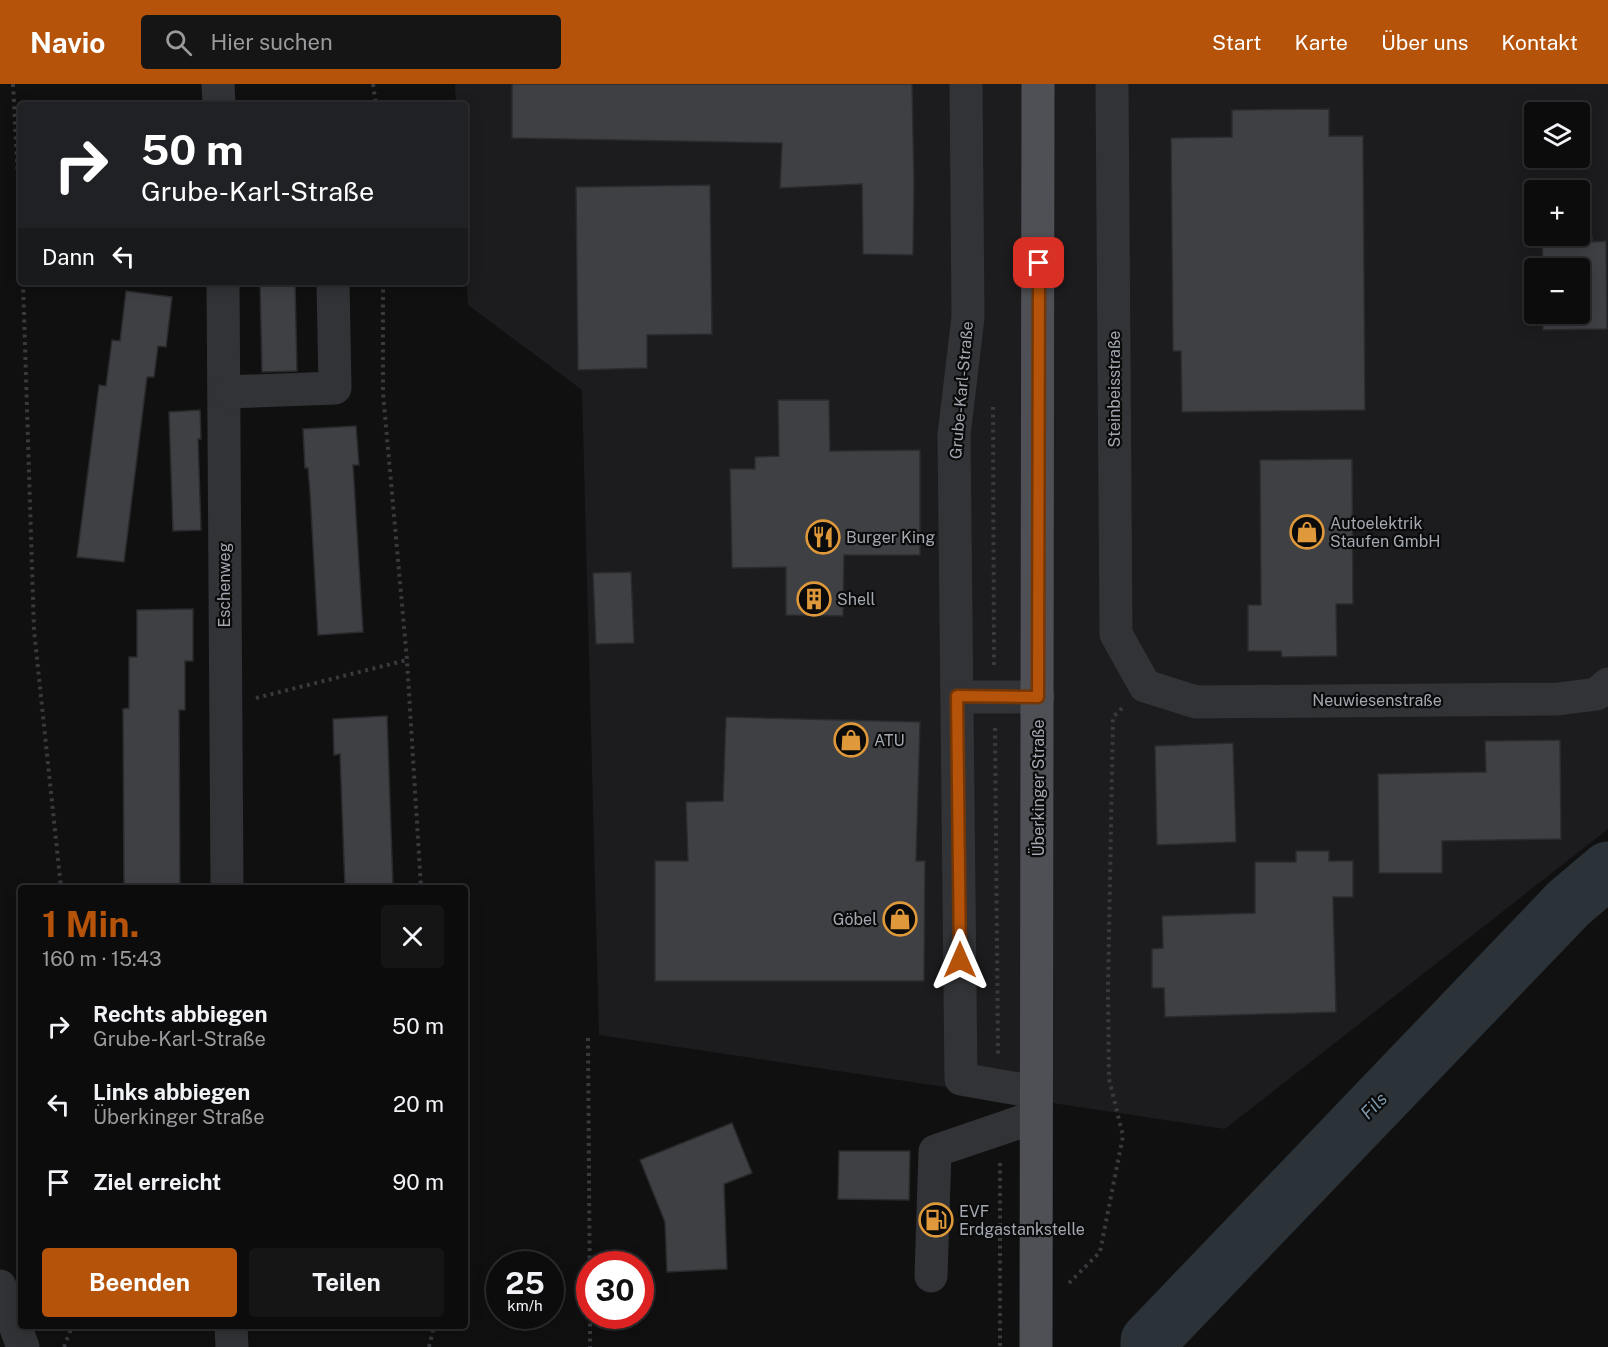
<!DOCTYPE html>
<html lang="de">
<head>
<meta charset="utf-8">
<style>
  :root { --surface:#0c0c0d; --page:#151516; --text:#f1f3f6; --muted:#9a9b9d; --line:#2c2c2e; --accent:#b45309 }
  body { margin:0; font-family:"Public Sans",sans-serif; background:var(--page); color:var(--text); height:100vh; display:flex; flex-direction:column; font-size:22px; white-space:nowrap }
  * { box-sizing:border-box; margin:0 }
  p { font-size:20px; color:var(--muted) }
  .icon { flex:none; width:33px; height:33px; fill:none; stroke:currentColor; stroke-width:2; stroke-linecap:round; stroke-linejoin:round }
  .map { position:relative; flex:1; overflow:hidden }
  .side { position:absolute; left:18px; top:801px; width:450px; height:444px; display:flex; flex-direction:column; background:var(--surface); border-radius:6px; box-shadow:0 3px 15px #0003,0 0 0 2px var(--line) }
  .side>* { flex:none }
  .top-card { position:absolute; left:18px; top:18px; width:450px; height:183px; border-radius:6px; box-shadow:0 3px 15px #0003,0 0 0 2px var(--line); background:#202124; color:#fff; overflow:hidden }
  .fabs { position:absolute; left:1524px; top:18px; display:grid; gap:12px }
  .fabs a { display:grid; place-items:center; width:66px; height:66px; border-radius:6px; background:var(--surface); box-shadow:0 3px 15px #0003,0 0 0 2px var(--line); font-size:30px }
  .speed { position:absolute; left:486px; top:1167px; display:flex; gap:12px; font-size:30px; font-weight:700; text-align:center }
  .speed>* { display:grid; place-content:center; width:78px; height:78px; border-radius:50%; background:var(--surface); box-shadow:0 3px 15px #0003,0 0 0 2px var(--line); line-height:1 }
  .speed small { font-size:15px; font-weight:400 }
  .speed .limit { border:9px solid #d22; background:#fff; color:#111 }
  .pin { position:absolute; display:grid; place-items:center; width:51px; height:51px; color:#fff; margin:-26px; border-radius:12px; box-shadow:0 3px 9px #0006 }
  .me { position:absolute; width:66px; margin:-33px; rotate:0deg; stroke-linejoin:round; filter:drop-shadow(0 0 4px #0008) }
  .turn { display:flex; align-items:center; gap:21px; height:126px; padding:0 24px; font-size:27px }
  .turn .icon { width:78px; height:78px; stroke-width:2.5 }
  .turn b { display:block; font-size:42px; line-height:51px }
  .then { display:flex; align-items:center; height:57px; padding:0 24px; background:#0003; gap:12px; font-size:22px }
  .round { display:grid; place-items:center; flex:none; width:63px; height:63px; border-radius:6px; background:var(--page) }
  .head { display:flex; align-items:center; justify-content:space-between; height:102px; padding:0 24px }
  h1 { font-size:36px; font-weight:700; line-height:45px; color:var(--accent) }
  .cta { display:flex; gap:12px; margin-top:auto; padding:12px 24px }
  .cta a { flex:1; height:69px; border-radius:6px; background:var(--accent); color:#fff; font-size:24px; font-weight:700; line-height:69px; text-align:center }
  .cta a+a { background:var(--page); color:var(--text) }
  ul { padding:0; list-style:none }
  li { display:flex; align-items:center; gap:18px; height:78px; padding:0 24px }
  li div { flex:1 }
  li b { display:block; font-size:22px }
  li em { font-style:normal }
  header { display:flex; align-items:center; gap:36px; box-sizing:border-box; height:84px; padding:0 30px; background:var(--accent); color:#fff }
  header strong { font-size:28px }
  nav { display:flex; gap:33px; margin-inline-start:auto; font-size:21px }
  .search { width:420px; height:54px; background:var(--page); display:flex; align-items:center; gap:15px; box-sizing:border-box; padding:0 21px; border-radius:6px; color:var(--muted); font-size:22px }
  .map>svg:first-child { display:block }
  .built { fill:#1c1c1e; fill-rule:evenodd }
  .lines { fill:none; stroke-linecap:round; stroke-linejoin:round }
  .river { stroke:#2b3339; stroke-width:57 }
  .building { fill:#3f4044; stroke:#2a2b2d; stroke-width:1.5 }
  .path { stroke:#383a3d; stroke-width:4; stroke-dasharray:3 4.5; stroke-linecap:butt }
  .minor { stroke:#323336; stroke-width:33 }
  .major { stroke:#4e5055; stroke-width:33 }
  .route-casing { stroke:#753606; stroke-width:15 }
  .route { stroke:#b45309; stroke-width:10 }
  .labels { text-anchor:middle; stroke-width:4.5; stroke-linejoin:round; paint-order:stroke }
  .street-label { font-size:16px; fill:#a3a8b1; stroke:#0b0b0c }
  .poi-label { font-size:16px; fill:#a3a8b1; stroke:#0b0b0c; text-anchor:start }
  .water-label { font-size:18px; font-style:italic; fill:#7c98a9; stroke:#0b0b0c }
</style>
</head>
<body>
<header>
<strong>Navio</strong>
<div class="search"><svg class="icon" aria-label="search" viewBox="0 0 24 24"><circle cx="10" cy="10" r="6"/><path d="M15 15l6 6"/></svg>Hier suchen</div>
<nav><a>Start</a><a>Karte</a><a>Über uns</a><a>Kontakt</a></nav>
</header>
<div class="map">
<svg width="1608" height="1263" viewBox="0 0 1608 1263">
  <rect width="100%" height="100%" fill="#101011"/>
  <path class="built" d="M455,0H1608V745L1225,1045L599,951L582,306L468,221L465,164V21H456ZM1534,28H1580V74H1534ZM1534,106H1580V152H1534ZM1534,184H1580V230H1534Z"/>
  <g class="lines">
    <polyline class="river" points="1149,1263 1149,1257 1569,819 1608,786"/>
  </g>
  <g class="building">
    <polygon points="512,0 912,0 914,97 913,171 863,170 862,100 780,104 782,59 512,54"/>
    <polygon points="1329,25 1329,52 1363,52 1365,326 1182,328 1181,267 1173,267 1171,54 1232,53 1232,26"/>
    <polygon points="710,101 712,250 647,251 647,284 578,286 576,103"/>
    <polygon points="1542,152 1592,152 1592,158 1606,157 1607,245 1543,246 1543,230 1580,230 1580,184 1543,184"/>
    <polygon points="260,198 295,198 297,287 262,288"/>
    <polygon points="126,207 172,213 166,263 158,262 154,293 147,293 124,478 77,473 99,301 106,302 112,256 120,257"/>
    <polygon points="778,316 829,316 830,367 920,366 920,471 844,471 843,532 786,531 786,483 732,484 730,385 755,385 755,373 779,372"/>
    <polygon points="200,326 201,355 198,355 201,446 173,447 169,328"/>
    <polygon points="356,342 359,381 353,381 363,548 318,551 310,408 308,384 305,384 303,345"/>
    <polygon points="1352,375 1353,520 1336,520 1337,572 1282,573 1281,567 1248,567 1248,521 1261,521 1260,376"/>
    <polygon points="631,488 634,559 596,560 593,489"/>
    <polygon points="193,525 193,577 185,577 185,626 179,626 180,804 124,804 123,625 129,624 129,573 137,573 137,526"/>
    <polygon points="387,632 393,804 345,804 340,670 334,671 333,635"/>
    <polygon points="726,633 920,638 916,777 925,777 924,897 655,897 655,777 688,777 686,718 723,717"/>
    <polygon points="1560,656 1561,755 1442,757 1442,789 1379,789 1378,690 1486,688 1485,657"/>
    <polygon points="1233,659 1236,758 1157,761 1155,662"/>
    <polygon points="1296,767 1329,767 1329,777 1353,777 1353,813 1333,813 1336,928 1165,933 1164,904 1152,904 1152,865 1163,864 1162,832 1255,829 1255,778 1296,778"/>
    <polygon points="732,1039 752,1089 724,1100 727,1185 667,1188 665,1138 640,1076"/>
    <polygon points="839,1067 910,1067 909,1116 838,1115"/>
  </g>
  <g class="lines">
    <g class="path">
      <polyline points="13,0 21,149"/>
      <polyline points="373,0 376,21"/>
      <polyline points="23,198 34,546 61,804"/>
      <polyline points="383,198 383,309 407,576 421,804"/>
      <polyline points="993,323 994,583"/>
      <polyline points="256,614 407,576"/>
      <polyline points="995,644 998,970"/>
      <polyline points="588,954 590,1230"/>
      <polyline points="1000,1079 1000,1263"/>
      <polyline points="1069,1199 1100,1168 1123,1052 1109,995 1108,905 1113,633 1122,624"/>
      <polyline points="590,1232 590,1263"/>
      <polyline points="64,1263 72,1242"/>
      <polyline points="429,1263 434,1242"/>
    </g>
    <g class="minor">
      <polyline points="218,0 219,21"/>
      <polyline points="966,0 968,233 954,351 961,995 1036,1008"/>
      <polyline points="1112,0 1116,550 1145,602 1196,618 1558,615 1597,610 1608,600"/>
      <polyline points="223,198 227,804"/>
      <polyline points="225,308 335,304 333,198"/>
      <polyline points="957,613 1038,613"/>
      <polyline points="931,1192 935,1067 1035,1033"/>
      <polyline points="0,1202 23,1263"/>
      <polyline points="231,1242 232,1263"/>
    </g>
    <polyline class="major" points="1036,1263 1038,0"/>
  </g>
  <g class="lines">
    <defs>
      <polyline id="route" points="960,876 957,612 1038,613 1039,179"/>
    </defs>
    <use href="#route" class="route-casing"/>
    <use href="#route" class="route"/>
  </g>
  <defs>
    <symbol id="shop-ring" viewBox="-11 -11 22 22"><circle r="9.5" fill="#0b0b0c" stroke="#df993a" stroke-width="1.5"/><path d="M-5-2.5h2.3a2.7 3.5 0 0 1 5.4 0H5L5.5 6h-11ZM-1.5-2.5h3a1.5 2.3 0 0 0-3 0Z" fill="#df993a"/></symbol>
    <symbol id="restaurant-ring" viewBox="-11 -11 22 22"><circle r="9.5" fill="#0b0b0c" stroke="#df993a" stroke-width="1.5"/><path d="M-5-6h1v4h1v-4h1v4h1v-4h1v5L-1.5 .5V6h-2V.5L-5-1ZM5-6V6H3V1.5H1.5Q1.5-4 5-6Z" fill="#df993a"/></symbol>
    <symbol id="building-ring" viewBox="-11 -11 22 22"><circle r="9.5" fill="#0b0b0c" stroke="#df993a" stroke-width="1.5"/><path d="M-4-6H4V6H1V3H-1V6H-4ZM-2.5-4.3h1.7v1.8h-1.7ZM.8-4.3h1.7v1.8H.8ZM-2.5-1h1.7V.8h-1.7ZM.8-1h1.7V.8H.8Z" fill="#df993a"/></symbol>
    <symbol id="fuel-ring" viewBox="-11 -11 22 22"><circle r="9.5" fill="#0b0b0c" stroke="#df993a" stroke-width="1.5"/><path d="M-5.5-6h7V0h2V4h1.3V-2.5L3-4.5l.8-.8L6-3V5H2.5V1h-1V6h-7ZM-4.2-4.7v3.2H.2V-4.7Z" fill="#df993a"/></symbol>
  </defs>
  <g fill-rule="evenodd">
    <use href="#shop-ring" x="1288" y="429" width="38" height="38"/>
    <use href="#restaurant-ring" x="804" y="434" width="38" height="38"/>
    <use href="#building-ring" x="795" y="496" width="38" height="38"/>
    <use href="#shop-ring" x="832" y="637" width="38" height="38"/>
    <use href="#shop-ring" x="881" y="816" width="38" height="38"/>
    <use href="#fuel-ring" x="917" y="1117" width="38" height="38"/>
  </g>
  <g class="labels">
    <g class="street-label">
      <text transform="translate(1114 305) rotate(-90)" y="6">Steinbeisstraße</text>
      <text transform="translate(961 306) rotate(-85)" y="6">Grube-Karl-Straße</text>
      <text transform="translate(224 501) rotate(-90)" y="6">Eschenweg</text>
      <text x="1377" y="622">Neuwiesenstraße</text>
      <text transform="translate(1038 704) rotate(-90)" y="6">Überkinger Straße</text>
    </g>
    <g class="poi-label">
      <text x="1330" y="445">Autoelektrik<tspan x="1330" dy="18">Staufen GmbH</tspan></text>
      <text x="846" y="459">Burger King</text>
      <text x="837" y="521">Shell</text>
      <text x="874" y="662">ATU</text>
      <text x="877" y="841" text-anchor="end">Göbel</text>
      <text x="959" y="1133">EVF<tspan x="959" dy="18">Erdgastankstelle</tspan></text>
    </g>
    <g class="water-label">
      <text transform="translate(1374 1022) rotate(-46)" y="6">Fils</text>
    </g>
  </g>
</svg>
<div class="fabs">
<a><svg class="icon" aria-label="layers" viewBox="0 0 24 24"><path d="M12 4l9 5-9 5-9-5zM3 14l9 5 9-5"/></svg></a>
<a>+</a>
<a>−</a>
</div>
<div class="speed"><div>25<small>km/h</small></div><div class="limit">30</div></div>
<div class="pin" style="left:1039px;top:179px;background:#d93025"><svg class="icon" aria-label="arrive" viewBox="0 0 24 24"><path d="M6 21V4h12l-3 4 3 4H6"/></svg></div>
<svg class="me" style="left:960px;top:876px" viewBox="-20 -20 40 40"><path d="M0-17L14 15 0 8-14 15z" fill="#b45309" stroke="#fff" stroke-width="4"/></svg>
<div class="top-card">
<div class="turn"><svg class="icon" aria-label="right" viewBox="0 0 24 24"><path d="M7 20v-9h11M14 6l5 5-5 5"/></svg><div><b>50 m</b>Grube-Karl-Straße</div></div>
<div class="then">Dann<svg class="icon" aria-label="left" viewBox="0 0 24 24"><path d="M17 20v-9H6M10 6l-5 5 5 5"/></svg></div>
</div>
<section class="side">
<div class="head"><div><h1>1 Min.</h1><p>160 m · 15:43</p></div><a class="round"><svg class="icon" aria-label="close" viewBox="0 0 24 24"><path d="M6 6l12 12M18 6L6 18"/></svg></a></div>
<ul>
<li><svg class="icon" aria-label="right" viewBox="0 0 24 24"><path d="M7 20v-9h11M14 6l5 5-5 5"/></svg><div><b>Rechts abbiegen</b><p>Grube-Karl-Straße</p></div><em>50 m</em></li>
<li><svg class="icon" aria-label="left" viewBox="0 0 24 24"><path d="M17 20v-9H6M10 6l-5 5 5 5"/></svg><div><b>Links abbiegen</b><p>Überkinger Straße</p></div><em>20 m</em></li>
<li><svg class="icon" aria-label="arrive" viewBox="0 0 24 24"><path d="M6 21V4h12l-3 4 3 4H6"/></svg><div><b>Ziel erreicht</b></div><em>90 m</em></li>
</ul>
<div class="cta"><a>Beenden</a><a>Teilen</a></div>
</section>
</div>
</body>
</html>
